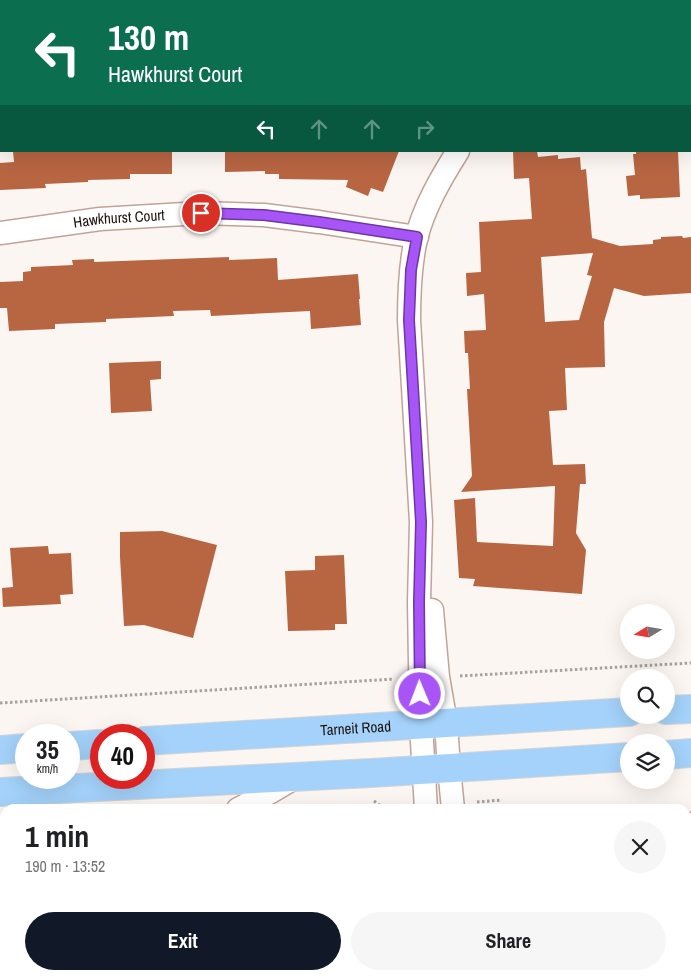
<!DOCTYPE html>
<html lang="en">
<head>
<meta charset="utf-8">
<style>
  :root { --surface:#fff; --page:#f6f6f6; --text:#202124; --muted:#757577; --accent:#111827 }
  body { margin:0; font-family:"Archivo Narrow",sans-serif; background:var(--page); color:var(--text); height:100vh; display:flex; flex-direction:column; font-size:19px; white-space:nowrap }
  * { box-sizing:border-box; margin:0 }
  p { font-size:16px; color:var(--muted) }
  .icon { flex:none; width:28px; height:28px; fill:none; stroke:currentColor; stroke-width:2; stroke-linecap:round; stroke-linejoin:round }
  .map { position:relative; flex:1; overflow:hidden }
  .drawer { position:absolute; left:0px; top:804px; width:691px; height:176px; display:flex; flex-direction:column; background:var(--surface); border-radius:15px 15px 0 0; box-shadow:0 5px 20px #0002 }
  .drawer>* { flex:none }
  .guide { position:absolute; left:0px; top:0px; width:691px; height:152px; box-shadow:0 5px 20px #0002; background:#0b6e4f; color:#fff; overflow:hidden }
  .needle { width:32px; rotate:259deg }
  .tools { position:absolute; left:620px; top:604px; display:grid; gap:10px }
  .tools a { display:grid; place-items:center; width:55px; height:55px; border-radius:50%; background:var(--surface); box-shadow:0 5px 20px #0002; font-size:25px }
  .speed { position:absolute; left:15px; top:724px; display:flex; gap:10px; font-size:25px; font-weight:700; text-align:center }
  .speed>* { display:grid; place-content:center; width:65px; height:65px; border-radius:50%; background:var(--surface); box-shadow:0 5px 20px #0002; line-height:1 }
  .speed small { font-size:12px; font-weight:400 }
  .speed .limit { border:8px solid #d22; background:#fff; color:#111 }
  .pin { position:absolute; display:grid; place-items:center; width:42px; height:42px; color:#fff; margin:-21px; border:2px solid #fff; border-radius:50%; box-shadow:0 1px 5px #0007 }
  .me { position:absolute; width:55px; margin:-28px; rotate:359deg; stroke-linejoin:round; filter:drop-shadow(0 0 4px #0008) }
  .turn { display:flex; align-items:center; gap:18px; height:105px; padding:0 25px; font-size:22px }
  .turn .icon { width:65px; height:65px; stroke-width:2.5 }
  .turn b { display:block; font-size:35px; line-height:42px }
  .lanes { display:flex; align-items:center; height:48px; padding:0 25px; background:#0003; justify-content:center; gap:25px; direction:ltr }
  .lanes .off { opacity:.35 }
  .round { display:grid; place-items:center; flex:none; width:52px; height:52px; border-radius:26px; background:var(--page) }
  .headline { display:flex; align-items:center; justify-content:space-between; height:85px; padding:0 25px }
  h1 { font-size:30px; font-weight:700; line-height:38px }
  .action { display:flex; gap:10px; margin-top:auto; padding:10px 25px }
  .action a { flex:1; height:58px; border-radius:30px; background:var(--accent); color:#fff; font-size:20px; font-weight:700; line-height:58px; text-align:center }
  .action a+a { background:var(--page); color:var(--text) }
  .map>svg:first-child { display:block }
  .building { fill:#b86542; fill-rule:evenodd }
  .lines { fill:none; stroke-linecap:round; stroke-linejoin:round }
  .minor-casing { stroke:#c2a397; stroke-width:25 }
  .major-casing { stroke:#d6d4d3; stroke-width:30 }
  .path { stroke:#a8a19d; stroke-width:3; stroke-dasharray:2.5 2.5; stroke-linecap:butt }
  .minor { stroke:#fff; stroke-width:22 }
  .major { stroke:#a4d2fa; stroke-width:28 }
  .route-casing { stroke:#6d37a1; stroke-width:12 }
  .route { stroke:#a855f7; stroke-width:9 }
  .labels { text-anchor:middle; stroke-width:4; stroke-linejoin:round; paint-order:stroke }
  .street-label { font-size:15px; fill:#1c110d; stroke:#fff }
</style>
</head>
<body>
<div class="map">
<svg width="691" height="979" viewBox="0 0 691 979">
  <rect width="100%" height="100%" fill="#fcf6f3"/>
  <g class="building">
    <polygon points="13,151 172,151 172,174 130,174 130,179 88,180 88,182 45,184 46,188 0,190 0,163 14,162"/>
    <polygon points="225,151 399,151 383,192 371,188 368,196 346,187 348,180 279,179 279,174 265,174 265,171 225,172"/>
    <path d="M513,151H537L538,157L558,155V159L580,157L581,170L586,169L592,238L620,246L653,244V240L661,239V237L682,236L683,238L691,237V293L644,296L614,288L604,322L605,367L565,368L567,410L549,411L553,465L585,464L586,484H580L576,533L586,550L582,594L473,586L475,579L459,578L454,500L475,498L477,542L553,546L555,486L461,492L472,476L467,389H470L468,353H465L464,331L486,330L484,294L467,296L466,273L481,272L479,222L532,219L529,178L514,179ZM593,253L587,275L592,276L579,320L545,322L541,257Z"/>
    <polygon points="636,151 678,151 680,197 640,199 640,195 628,196 626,176 635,175 633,154 636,154"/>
    <polygon points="229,257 229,260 277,258 278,280 358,274 360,299 359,299 361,325 311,329 310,311 211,316 210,310 173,311 174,316 106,319 106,322 55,324 55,329 9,331 7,308 0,308 0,282 23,281 23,272 31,271 31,267 73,265 72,260 94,259 94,262"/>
    <polygon points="161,361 161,379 150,380 152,411 111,413 109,363"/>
    <polygon points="162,531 217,545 193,638 144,625 124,626 120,557 120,532"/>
    <polygon points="48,546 49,554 71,553 73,594 60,595 61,604 3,607 2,588 13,587 10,548"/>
    <polygon points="344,555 347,624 335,624 335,630 288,631 285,571 315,570 315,556"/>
  </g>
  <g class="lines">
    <defs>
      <g id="minor">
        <polyline points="187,0 187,1"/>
        <polyline points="310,0 310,1"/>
        <polyline points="569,1 570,0"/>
        <polyline points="0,18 1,18"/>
        <path id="s1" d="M0,233L100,219L201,213L264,215L319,222L417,237"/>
        <polyline points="432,610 438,677 446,723 449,768 453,809"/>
        <polyline points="238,809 269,793 296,777"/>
        <path d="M426,809L421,725L419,602L421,522L409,320C409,292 410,265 416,239C424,207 441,178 458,151"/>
        <polyline points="686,829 691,824"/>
        <polyline points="0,837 5,837"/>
        <polyline points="686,919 687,936"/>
        <polyline points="686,958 691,949"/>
        <polyline points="272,975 272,979"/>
        <polyline points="437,975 438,979"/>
        <polyline points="466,975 466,979"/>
        <polyline points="668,979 672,975"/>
      </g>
      <g id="major">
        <polyline points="666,710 691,709"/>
        <path id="s2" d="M144,741L629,712"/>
        <polyline points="69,746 101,744"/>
        <polyline points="0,750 26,748"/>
        <polyline points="666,755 691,753"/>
        <polyline points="0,792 371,773 629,757"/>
      </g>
    </defs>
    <use href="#minor" class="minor-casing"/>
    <use href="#major" class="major-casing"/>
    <g class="path">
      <polyline points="460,676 691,663"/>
      <polyline points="0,703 394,679"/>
      <polyline points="374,801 382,807 398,807"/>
      <polyline points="477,802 502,800"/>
    </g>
    <use href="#minor" class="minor"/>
    <use href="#major" class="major"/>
  </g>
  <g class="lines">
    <defs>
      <polyline id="route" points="201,213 264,215 319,222 417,237 411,270 409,320 421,522 419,602 420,694"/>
    </defs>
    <use href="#route" class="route-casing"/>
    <use href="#route" class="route"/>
  </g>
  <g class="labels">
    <g class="street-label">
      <text dy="5" stroke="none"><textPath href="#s1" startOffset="120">Hawkhurst Court</textPath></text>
      <text dy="5" stroke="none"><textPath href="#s2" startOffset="212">Tarneit Road</textPath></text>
    </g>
  </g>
</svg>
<div class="tools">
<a><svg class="needle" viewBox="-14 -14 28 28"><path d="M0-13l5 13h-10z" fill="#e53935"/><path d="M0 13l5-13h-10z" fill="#757577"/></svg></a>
<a><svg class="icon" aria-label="search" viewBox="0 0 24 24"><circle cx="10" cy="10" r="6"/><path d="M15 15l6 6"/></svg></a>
<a><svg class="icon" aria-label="layers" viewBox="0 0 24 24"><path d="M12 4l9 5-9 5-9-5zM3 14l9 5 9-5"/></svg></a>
</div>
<div class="speed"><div>35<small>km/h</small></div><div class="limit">40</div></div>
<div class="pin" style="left:201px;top:213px;background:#d93025"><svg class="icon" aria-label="arrive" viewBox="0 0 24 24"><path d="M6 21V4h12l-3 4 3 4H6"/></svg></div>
<svg class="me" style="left:420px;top:694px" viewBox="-20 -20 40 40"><circle r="17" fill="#a855f7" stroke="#fff" stroke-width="3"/><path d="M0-11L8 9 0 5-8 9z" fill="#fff"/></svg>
<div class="guide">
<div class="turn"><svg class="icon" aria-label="left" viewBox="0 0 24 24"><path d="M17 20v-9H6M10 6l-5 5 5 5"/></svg><div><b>130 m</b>Hawkhurst Court</div></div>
<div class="lanes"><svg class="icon" aria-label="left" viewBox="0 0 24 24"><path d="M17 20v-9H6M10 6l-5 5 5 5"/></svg><svg class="icon off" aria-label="ahead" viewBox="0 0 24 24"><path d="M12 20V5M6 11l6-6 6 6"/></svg><svg class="icon off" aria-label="ahead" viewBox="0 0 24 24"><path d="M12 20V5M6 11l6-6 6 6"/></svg><svg class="icon off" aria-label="right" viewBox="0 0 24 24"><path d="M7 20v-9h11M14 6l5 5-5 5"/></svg></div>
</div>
<section class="drawer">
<div class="headline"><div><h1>1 min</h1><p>190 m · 13:52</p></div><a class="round"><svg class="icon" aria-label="close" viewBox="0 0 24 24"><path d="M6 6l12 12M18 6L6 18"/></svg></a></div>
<div class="action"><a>Exit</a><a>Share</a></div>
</section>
</div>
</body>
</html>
